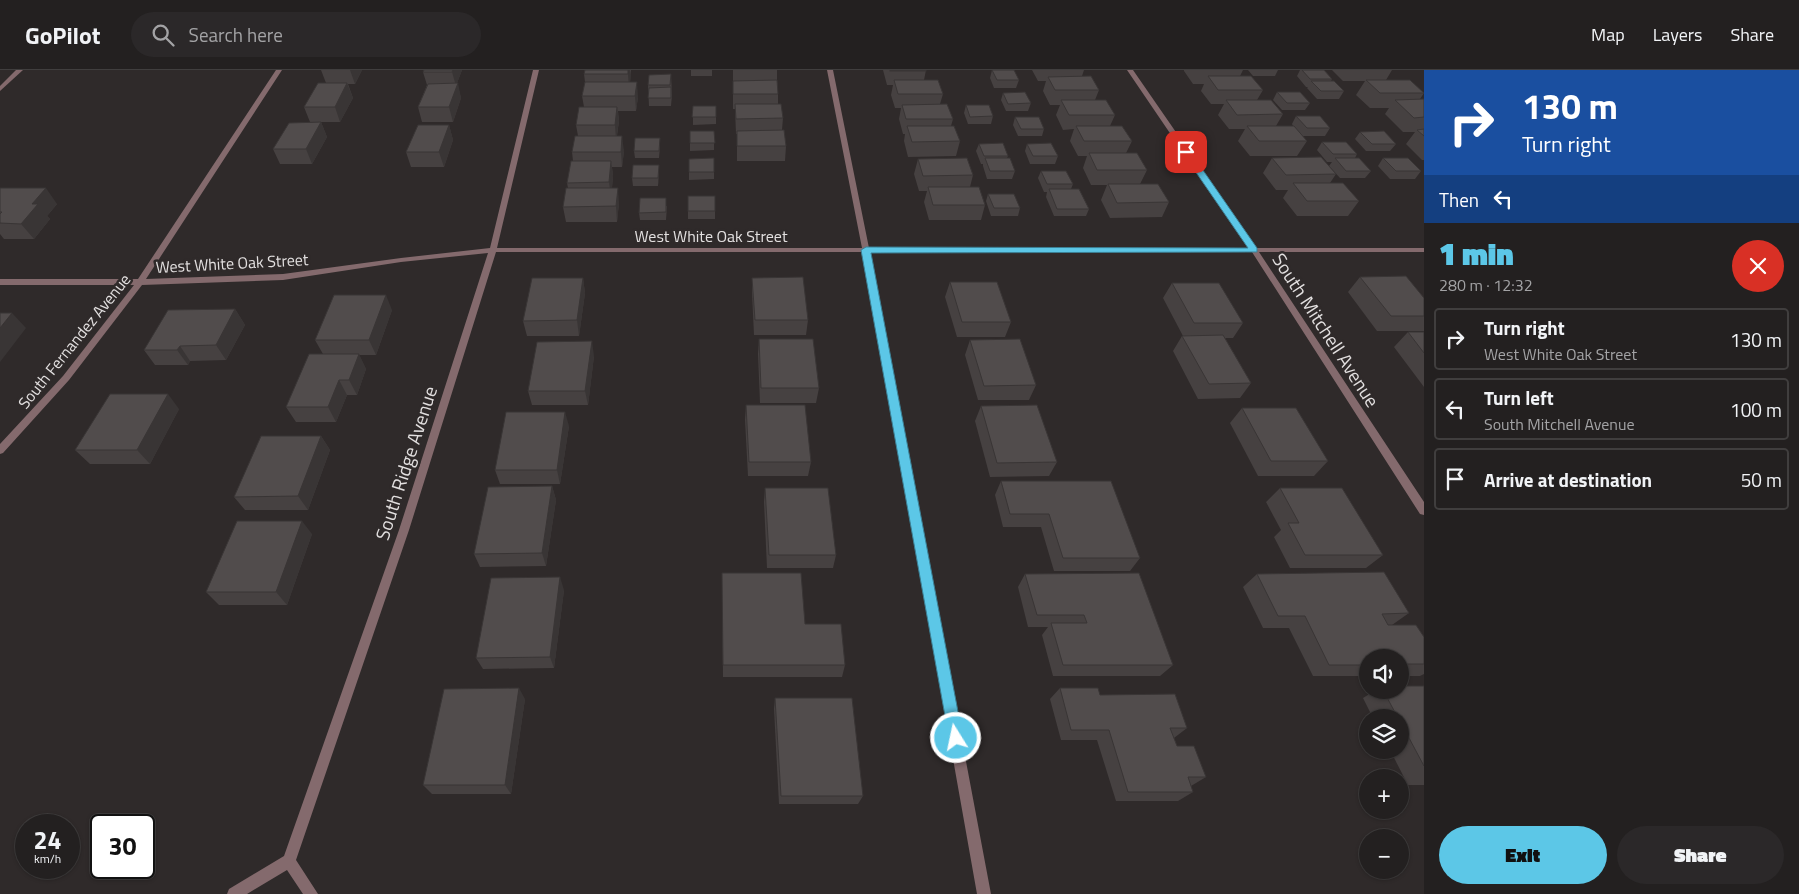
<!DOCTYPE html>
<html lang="en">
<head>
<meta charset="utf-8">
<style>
  :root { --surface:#232020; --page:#2b2829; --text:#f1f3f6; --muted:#a3a3a5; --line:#403e3e; --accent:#5cc7e7 }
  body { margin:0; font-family:"Titillium Web",sans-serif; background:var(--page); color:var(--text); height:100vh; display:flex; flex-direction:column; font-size:19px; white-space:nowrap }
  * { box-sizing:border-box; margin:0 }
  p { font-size:16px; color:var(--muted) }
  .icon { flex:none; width:28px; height:28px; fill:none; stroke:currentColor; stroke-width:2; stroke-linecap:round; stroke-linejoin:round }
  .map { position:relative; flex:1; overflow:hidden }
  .drawer { display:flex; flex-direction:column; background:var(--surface); width:375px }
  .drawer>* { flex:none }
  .top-card { background:#1a4fa0; color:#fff; overflow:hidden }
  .fabs { position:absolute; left:1359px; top:579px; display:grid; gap:10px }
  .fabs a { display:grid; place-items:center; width:50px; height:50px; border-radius:50%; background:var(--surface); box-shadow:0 1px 4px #0004,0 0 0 1px var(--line); font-size:25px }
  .speed { position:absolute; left:15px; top:744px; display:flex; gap:10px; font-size:25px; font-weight:700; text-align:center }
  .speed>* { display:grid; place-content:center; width:65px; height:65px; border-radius:50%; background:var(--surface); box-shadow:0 1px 4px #0004,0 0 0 1px var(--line); line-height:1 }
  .speed small { font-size:12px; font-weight:400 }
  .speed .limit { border:2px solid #111; border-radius:8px; background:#fff; color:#111 }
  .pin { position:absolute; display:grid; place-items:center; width:42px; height:42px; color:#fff; margin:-21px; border-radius:10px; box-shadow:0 2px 8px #0006 }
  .me { position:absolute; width:55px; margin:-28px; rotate:350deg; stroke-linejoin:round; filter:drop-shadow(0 0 4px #0008) }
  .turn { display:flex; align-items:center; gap:18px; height:105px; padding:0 15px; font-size:22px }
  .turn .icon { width:65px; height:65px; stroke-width:2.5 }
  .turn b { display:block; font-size:35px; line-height:42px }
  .then { display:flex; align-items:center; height:48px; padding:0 15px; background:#0003; gap:10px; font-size:19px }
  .round { display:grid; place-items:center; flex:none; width:52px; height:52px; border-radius:26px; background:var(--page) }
  .summary { display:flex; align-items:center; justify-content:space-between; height:85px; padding:0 15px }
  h1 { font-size:30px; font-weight:800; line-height:38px; color:var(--accent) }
  .cta { display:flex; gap:10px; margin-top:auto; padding:10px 15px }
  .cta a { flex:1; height:58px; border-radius:30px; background:var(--accent); color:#111; font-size:20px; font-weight:800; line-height:58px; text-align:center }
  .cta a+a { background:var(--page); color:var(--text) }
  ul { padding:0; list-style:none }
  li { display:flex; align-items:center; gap:15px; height:62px; margin:0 10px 8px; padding:0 5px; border:2px solid var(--line); border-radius:5px }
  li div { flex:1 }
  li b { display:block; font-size:19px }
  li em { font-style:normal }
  header { display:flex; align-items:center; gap:30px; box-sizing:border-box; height:70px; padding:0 25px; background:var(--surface); border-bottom:1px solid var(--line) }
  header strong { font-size:24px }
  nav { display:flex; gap:28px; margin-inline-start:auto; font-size:18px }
  .search { width:350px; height:45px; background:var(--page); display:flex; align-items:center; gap:12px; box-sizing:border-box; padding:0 18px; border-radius:28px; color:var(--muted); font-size:19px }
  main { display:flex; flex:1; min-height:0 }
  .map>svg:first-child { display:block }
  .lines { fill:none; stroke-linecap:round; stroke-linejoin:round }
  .street { fill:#846a6d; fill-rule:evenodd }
  .wall { fill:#464141 }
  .shaded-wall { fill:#393535 }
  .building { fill:#514c4c; stroke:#393535 }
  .route { fill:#5cc7e7; stroke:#3c8196 }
  .labels { text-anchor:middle; stroke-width:5; stroke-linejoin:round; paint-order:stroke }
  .far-street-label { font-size:16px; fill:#e3e0e0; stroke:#2f2a2a }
  .street-label { font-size:19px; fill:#e3e0e0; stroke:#2f2a2a }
</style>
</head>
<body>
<header>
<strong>GoPilot</strong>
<div class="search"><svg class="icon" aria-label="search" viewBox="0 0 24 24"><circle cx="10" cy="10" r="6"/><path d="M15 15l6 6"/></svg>Search here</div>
<nav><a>Map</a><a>Layers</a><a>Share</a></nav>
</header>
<main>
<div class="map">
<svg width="1424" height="824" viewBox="0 0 1424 824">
  <rect width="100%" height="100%" fill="#2f2a2a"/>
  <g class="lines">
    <g class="street">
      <polygon points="16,0 23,0 0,21 0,16"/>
      <polygon points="276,0 282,0 146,209 283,204 401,188 490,178 533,0 539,0 497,178 862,178 827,0 833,0 869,178 1248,178 1127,0 1133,0 1256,178 1424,178 1424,182 1259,182 1424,432 1424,445 1420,444 1252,182 870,182 991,824 977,824 863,182 496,182 409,460 296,790 318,824 303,824 287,800 247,824 227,824 229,819 284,786 399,460 488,183 401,192 283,210 142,215 69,310 3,383 0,384 0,374 63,306 134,215 0,215 0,209 138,209"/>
    </g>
  </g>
  <g class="wall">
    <polygon points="321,0 362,0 355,14 348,14 353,28 340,52 310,52 304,37 326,13"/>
    <polygon points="424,0 462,0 457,13 461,28 453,52 422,52 418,37 427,15 423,2"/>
    <polygon points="585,0 631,0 630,12 638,27 636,41 618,41 619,51 617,66 624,81 622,97 612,97 613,106 612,118 619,133 617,152 566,152 563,137 568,118 567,113 573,91 572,82 578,66 576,55 584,37 582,26 585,12 584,4"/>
    <rect x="691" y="0" width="21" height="6"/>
    <polygon points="733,0 777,0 777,10 778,24 778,34 783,48 782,60 786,76 785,91 737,91 737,64 736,64 735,39 733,39"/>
    <polygon points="883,0 926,0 924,10 943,24 940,34 953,49 951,56 960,71 956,86 908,87 904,71 905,64 903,64 899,49 901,38 895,38 891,25 893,15 887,15"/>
    <polygon points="992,0 1019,10 1016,18 994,18 990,8"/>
    <polygon points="1032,0 1084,0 1082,6 1099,20 1095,30 1115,45 1110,56 1132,71 1126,83 1147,100 1140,114 1169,132 1162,147 1110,148 1101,130 1107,115 1091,115 1083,98 1087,86 1078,86 1070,71 1074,59 1063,60 1056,45 1060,35 1050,35 1043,21 1046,11 1038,11"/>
    <polygon points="1184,0 1243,0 1240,6 1263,20 1257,30 1283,44 1276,56 1293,56 1292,54 1296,46 1330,58 1325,66 1302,66 1307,71 1297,86 1250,86 1238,71 1245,59 1229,59 1218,45 1224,34 1211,34 1201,21 1204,14 1193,14 1184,1"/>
    <polygon points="1248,0 1278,0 1275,6 1253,6"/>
    <polygon points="1300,0 1324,0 1332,9 1331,11 1344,21 1339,29 1317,29 1307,18 1308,17 1306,17 1297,6"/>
    <polygon points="1332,0 1392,0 1386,10 1424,23 1420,29 1424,29 1424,90 1422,90 1406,74 1415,62 1403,62 1385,44 1389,38 1370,38 1356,25 1365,11 1343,11"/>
    <polygon points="671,4 672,25 671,36 649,36 648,15"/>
    <polygon points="1277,22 1310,33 1305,40 1282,40 1273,30"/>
    <polygon points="1003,23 1031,33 1028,41 1006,41 1001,30"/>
    <polygon points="966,35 993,46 991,54 968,54 964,43"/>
    <polygon points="693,36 716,36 716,54 693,55"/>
    <polygon points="1015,47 1044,59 1042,66 1018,66 1013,55"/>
    <polygon points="321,52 327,67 312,94 280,94 273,79"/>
    <polygon points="449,55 453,70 444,97 411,97 406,82"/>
    <polygon points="714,61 714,80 690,81 690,73"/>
    <polygon points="1360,62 1396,74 1390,81 1366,81 1355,69"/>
    <polygon points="1322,72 1357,84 1355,88 1371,101 1365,108 1340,108 1329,96 1332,92 1327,92 1317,80"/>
    <polygon points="979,74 1008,86 1007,88 1015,101 1012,109 987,109 983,96 983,94 981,94 976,81"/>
    <polygon points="1027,74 1058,86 1055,94 1030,94 1025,81"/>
    <polygon points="660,76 659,88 635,88 634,81"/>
    <polygon points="714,88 714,109 689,110 689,89"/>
    <polygon points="1272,88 1336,104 1330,113 1359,131 1348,146 1297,146 1283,128 1288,120 1276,120 1263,103"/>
    <polygon points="1383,88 1421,101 1415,109 1390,109 1378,96"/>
    <polygon points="918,89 973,105 970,117 985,135 981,150 929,150 924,132 927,121 919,121 914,104"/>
    <polygon points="659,95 659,103 658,116 633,116 632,108"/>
    <polygon points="1041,101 1073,114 1071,119 1089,139 1086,146 1054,146 1046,127 1047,122 1044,122 1038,108"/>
    <polygon points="0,118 57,134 47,146 50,149 34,169 4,169 0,164"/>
    <polygon points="988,124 1020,138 1018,146 991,146 986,131"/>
    <rect x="688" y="126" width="27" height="23"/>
    <polygon points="667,136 666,150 640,150 639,143"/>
    <polygon points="1360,207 1424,228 1424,261 1377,261 1348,222"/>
    <polygon points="583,208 585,223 579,266 527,266 523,251"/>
    <polygon points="752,208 808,250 806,265 754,265 752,223"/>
    <polygon points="950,212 1011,252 1005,267 957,267 945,227"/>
    <polygon points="1172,213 1243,253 1233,268 1225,268 1251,313 1240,328 1198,329 1173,281 1182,266 1183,266 1163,228"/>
    <polygon points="235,239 245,255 226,290 190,291 188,295 155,295 144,280"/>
    <polygon points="392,240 376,285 359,285 366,299 357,325 347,325 336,352 296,352 286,337 323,284 315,270"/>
    <polygon points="1408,262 1424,262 1424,317 1394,277"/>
    <polygon points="759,269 819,318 816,333 760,333 758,284"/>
    <polygon points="970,270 1036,315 1029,330 978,330 965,285"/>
    <polygon points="594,286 588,335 532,335 528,321"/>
    <polygon points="746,335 811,392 808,406 748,406 745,350"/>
    <polygon points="981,336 1057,392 1049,406 990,407 975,351"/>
    <polygon points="1242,338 1328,391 1314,406 1258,406 1230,353"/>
    <polygon points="179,339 150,394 90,394 75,380"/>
    <polygon points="569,356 560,414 500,414 495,400"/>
    <polygon points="321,366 330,380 308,440 245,440 234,427"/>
    <polygon points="1001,411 1140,488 1130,501 1054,501 1041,457 1003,457 995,425"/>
    <polygon points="552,416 556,430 546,496 480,497 474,484"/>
    <polygon points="765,418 836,485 833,498 767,498 764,432"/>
    <polygon points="1280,418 1383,485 1366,498 1290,498 1274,467 1281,460 1266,432"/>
    <polygon points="312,464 287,535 219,535 206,522"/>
    <polygon points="722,503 845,595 842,607 723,607"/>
    <polygon points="1025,504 1173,595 1160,606 1053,606 1042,565 1048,557 1028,557 1018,517"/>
    <polygon points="1257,504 1409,543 1392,555 1424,567 1424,604 1420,606 1400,606 1400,588 1368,588 1368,606 1313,606 1289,558 1263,558 1243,517"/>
    <polygon points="564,520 554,598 483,599 476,588"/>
    <polygon points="1424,616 1424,715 1408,715 1390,680 1400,680 1400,648 1373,648 1363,628 1376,620 1400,620"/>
    <polygon points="1060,618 1100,625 1187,658 1174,668 1177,676 1206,707 1191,716 1193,722 1178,731 1116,731 1097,670 1061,670 1050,629"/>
    <polygon points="775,628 863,726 858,734 779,734 774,639"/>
    <polygon points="525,629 511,724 432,724 423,715"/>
  </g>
  <g class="shaded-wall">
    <polygon points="350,0 362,0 355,14"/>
    <polygon points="453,0 462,0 456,16 452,2"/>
    <polygon points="628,0 630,0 631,6 629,19 628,4"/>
    <polygon points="637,12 638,27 636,41 635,26"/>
    <polygon points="347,13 353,28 340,52 335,37"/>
    <polygon points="458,13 461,28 453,52 449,37"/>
    <polygon points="617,37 619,51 616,70 615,55"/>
    <polygon points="321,52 327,67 312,94 306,79"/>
    <polygon points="449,55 453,70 444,97 439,82"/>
    <polygon points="622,66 624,81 622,97 621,82"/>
    <polygon points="611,91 613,106 611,128 609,112"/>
    <polygon points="659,95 659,103 658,116 658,108"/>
    <polygon points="46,118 57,134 47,146 50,149 34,169 21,154 32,134"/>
    <polygon points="618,118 619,133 617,152 616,136"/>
    <polygon points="583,208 585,223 579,266 577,250"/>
    <polygon points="386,225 392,240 376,285 369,270"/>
    <polygon points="235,239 245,255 226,290 216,275"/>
    <polygon points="12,243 26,258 0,292 0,258"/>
    <polygon points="592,271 594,286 588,335 585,321"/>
    <polygon points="180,276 190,291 188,295 177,280"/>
    <polygon points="359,284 366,299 357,325 349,310"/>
    <polygon points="339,310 347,325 336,352 328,337"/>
    <polygon points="168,324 179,339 150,394 137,380"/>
    <polygon points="565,342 569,356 560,414 557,400"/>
    <polygon points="321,366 330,380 308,440 298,426"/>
    <polygon points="552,416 556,430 546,496 542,483"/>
    <polygon points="302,451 312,464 287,535 276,522"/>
    <polygon points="560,507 564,520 554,598 550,587"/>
    <polygon points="519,618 525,629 511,724 505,715"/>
  </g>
  <g class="building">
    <polygon points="424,0 453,0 452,2 423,2"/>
    <polygon points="585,0 628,0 628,4 584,4"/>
    <rect x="890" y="0" width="36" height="1"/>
    <polygon points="992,0 1014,0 1019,10 997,10"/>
    <polygon points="1302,0 1324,0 1332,9 1310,9"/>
    <polygon points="671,4 670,15 648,15 649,5"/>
    <polygon points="1091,6 1099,20 1055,20 1048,7"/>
    <polygon points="1208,6 1251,6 1263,20 1218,20"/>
    <polygon points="777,10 778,24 733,24 733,11"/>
    <polygon points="894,10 938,10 943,24 898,24"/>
    <polygon points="1366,10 1410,10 1424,23 1380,23"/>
    <polygon points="1311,11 1334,11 1344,21 1321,21"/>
    <polygon points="585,12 637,12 635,26 582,26"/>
    <polygon points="318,13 347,13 335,37 304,37"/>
    <polygon points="458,13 449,37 418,37 428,14"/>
    <polygon points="671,17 671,28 648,28 649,18"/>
    <polygon points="1025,22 1031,33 1008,34 1003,23"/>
    <polygon points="1277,22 1300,22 1310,33 1287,33"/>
    <polygon points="1424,29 1424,47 1414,48 1395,30"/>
    <polygon points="1061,30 1106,30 1115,45 1069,45"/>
    <polygon points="1226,30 1271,30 1283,44 1237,45"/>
    <polygon points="735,34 781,34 783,48 736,49"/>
    <polygon points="947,34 953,49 906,49 902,35"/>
    <polygon points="966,35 989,35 993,46 970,47"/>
    <polygon points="693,36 716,36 716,47 692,47"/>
    <polygon points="579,37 617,37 615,55 576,55"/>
    <polygon points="1296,46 1320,46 1330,58 1307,58"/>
    <polygon points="1015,47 1039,47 1044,59 1021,59"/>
    <polygon points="321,52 306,79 273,79 289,53"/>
    <polygon points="418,55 449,55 439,82 406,82"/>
    <polygon points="907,56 954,56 960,71 912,72"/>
    <polygon points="1076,56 1122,56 1132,71 1084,71"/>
    <polygon points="1247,56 1294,56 1307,71 1259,71"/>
    <polygon points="1424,59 1424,66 1417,60"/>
    <polygon points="784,60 786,76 737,76 737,61"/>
    <polygon points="690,61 714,61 715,73 690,73"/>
    <polygon points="1384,61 1396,74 1372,74 1360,62"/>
    <polygon points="575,66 622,66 621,82 572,82"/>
    <polygon points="635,68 660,68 659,81 634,81"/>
    <polygon points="1322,72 1346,72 1357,84 1333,84"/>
    <polygon points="1003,73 1008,86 984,86 979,74"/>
    <polygon points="1051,73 1058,86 1033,86 1027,74"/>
    <polygon points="1089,83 1137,83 1147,100 1097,100"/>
    <polygon points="1321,87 1336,104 1286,105 1272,88"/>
    <polygon points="714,88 714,102 689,102 689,89"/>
    <polygon points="967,88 973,105 923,106 918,89"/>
    <polygon points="985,88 1010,88 1015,101 990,101"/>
    <polygon points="1335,88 1359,88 1371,101 1346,101"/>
    <polygon points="1383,88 1408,88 1421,101 1396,101"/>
    <polygon points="571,91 611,91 609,112 567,113"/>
    <polygon points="633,95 659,95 658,108 632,108"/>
    <polygon points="1041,101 1066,101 1073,114 1047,114"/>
    <polygon points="1293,113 1343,113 1359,131 1307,131"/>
    <polygon points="1108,114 1158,114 1169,132 1117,133"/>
    <polygon points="928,117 979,117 985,135 933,135"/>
    <polygon points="0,118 46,118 32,134 38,134 21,154 0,153 0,144 2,142 0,142"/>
    <polygon points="566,118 618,118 616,136 563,137"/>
    <polygon points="1049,119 1079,119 1089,139 1057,139"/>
    <polygon points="988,124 1014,124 1020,138 994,138"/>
    <rect x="688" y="126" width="27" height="15"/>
    <polygon points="640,128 666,128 666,142 639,143"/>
    <polygon points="1406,206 1424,228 1424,246 1391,246 1360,207"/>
    <polygon points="803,207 808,250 755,250 752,208"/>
    <polygon points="532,208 583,208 577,250 523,251"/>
    <polygon points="950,212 997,212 1011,252 962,252"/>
    <polygon points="1172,213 1219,213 1243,253 1194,253"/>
    <polygon points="334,225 386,225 369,270 315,270"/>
    <polygon points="235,239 216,275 180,276 177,280 144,280 168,240"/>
    <polygon points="0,243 12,243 0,258"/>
    <polygon points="1408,262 1424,262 1424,283"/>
    <polygon points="1223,265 1251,313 1209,314 1182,266"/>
    <polygon points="759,269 813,269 819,318 761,318"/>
    <polygon points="1020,269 1036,315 984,316 970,270"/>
    <polygon points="592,271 585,321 528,321 537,272"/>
    <polygon points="309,284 359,284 349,310 339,310 328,337 286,337"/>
    <polygon points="110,324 168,324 137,380 75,380"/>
    <polygon points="746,335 805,335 811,392 749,392"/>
    <polygon points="1037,335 1057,392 997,393 981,336"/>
    <polygon points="1242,338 1296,338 1328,391 1271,391"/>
    <polygon points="506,342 565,342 557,400 495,400"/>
    <polygon points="261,366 321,366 298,426 234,427"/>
    <polygon points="1001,411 1111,411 1140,488 1063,488 1049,444 1010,444"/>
    <polygon points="552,416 542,483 474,484 488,417"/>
    <polygon points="765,418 828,418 836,485 769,485"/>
    <polygon points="1280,418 1342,418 1383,485 1305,485 1288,453 1299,453"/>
    <polygon points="237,451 302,451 276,522 206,522"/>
    <polygon points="1384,502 1409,543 1382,544 1388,555 1416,555 1424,567 1424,594 1400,594 1400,588 1368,588 1368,595 1329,595 1305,546 1278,546 1257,504"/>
    <polygon points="722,503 801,503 805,554 841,554 845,595 723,595"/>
    <polygon points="1139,503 1173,595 1063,595 1051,553 1087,553 1084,545 1037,545 1025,504"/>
    <polygon points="560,507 550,587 476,588 491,508"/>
    <polygon points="1400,616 1424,616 1424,696 1400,651 1400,648 1398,648 1383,620 1400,620"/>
    <polygon points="519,618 505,715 423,715 444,619"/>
    <polygon points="1060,618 1098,618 1100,625 1175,624 1187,658 1170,658 1177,676 1194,676 1206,707 1188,707 1193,722 1128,722 1109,660 1071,660"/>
    <polygon points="775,628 852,628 863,726 781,726"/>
  </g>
  <polygon class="route" points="1184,80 1189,80 1257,178 1257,182 871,183 963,668 961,673 956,675 951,673 949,668 861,180 866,177 1248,178 1182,82"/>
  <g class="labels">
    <g class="far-street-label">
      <text x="711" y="172">West White Oak Street</text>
      <text transform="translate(232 193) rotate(-3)" y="6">West White Oak Street</text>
      <text transform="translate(74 271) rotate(-51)" y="6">South Fernandez Avenue</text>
    </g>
    <g class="street-label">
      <text transform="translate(1326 260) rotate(57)" y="7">South Mitchell Avenue</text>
      <text transform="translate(406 393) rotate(-72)" y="7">South Ridge Avenue</text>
    </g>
  </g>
</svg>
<div class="fabs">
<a><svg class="icon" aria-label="sound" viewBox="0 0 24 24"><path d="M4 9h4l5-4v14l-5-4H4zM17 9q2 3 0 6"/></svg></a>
<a><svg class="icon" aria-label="layers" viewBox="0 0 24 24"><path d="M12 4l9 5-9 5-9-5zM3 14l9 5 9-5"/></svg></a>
<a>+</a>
<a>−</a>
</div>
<div class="speed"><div>24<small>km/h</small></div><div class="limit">30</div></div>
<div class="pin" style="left:1186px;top:82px;background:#d93025"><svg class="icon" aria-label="arrive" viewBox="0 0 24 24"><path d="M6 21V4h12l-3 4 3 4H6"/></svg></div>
<svg class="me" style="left:956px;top:668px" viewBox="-20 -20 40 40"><circle r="17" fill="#5cc7e7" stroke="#fff" stroke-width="3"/><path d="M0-11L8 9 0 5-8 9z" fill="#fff"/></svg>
</div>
<section class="drawer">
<div class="top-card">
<div class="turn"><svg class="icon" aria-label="right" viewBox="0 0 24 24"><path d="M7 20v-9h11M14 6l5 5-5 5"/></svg><div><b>130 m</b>Turn right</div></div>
<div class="then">Then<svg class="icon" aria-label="left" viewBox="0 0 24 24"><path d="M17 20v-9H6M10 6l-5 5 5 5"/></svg></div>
</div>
<div class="summary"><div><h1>1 min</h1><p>280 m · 12:32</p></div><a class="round" style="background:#d93025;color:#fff"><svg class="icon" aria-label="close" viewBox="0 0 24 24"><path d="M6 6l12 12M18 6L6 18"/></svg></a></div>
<ul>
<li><svg class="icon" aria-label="right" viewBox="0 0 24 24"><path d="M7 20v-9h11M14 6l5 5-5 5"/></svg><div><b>Turn right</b><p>West White Oak Street</p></div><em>130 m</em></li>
<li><svg class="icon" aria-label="left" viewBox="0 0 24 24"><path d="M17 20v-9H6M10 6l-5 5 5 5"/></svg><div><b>Turn left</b><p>South Mitchell Avenue</p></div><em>100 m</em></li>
<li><svg class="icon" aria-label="arrive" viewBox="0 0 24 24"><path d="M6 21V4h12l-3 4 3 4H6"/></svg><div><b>Arrive at destination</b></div><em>50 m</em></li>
</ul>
<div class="cta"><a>Exit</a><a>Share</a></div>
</section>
</main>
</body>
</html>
